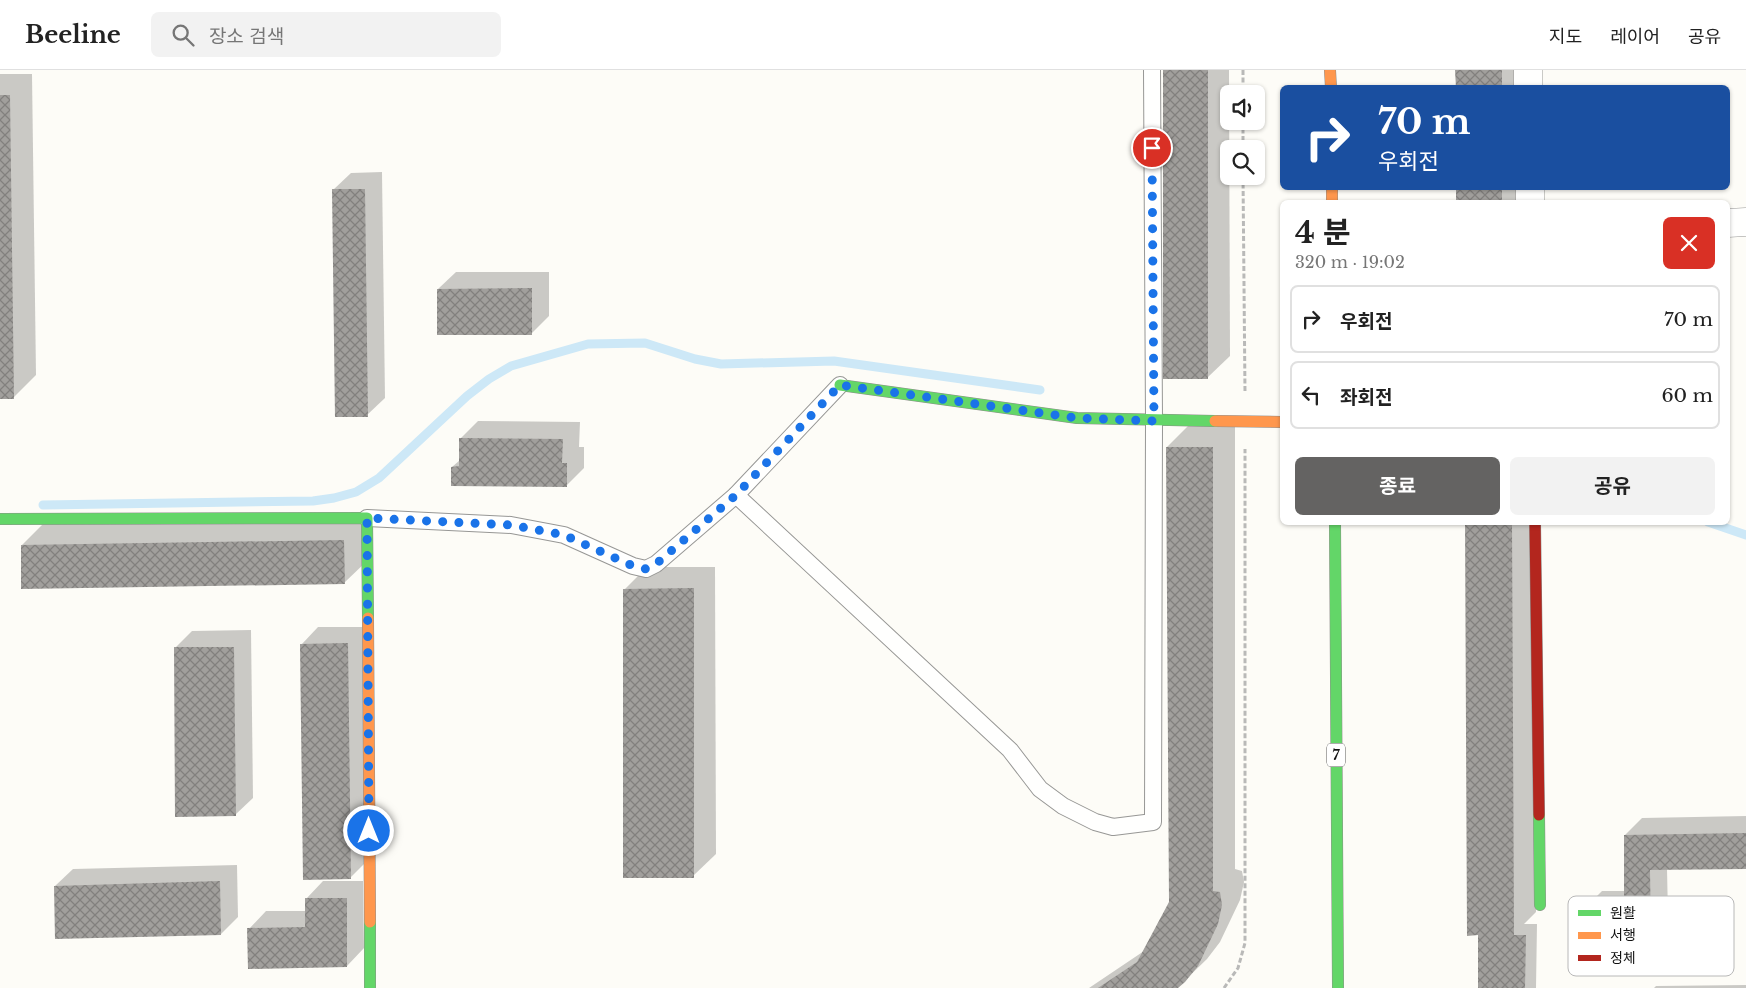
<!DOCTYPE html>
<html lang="ko">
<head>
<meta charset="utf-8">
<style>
  :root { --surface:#fff; --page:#f2f2f2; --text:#222; --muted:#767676; --line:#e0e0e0; --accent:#646362 }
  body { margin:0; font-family:"Libre Baskerville","Noto Sans KR",serif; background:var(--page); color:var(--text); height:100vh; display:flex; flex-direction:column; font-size:19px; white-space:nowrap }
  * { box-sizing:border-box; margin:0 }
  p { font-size:16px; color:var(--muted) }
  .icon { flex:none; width:28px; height:28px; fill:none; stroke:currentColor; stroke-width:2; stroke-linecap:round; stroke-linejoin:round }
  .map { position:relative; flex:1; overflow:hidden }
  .details { position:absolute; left:1280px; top:130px; width:450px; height:325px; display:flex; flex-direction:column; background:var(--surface); border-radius:8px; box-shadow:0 1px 4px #0004 }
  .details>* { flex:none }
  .hud { position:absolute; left:1280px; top:15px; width:450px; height:105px; border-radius:8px; box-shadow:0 1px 4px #0004; background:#1a4fa0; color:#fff; overflow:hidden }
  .buttons { position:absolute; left:1220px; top:15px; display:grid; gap:10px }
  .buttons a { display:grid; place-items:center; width:45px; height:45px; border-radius:8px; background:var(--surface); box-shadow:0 1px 4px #0004; font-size:25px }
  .pin { position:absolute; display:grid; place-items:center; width:42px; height:42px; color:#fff; margin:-21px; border:2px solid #fff; border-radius:50%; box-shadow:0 1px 5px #0007 }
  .me { position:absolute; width:55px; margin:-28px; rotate:0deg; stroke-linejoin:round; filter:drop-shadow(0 0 4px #0008) }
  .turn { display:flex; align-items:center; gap:18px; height:105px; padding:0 15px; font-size:22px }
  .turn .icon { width:65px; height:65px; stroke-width:2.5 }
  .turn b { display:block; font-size:35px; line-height:42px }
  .round { display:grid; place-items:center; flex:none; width:52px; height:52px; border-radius:8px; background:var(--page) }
  .overview { display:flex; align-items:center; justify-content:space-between; height:85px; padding:0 15px }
  h1 { font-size:30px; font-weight:700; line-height:38px }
  .cta { display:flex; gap:10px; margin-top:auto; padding:10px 15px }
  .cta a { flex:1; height:58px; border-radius:8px; background:var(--accent); color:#fff; font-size:20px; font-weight:700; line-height:58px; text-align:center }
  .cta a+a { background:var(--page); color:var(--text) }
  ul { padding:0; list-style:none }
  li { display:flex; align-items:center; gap:15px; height:68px; margin:0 10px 8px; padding:0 5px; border:2px solid var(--line); border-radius:8px }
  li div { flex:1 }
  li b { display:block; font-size:19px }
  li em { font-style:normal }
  header { display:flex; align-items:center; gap:30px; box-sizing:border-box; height:70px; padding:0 25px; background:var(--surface); border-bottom:1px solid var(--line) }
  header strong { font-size:24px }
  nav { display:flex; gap:28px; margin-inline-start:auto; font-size:18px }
  .search { width:350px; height:45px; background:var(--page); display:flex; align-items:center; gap:12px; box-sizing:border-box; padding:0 18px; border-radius:8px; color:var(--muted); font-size:19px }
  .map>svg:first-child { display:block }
  .shadow { fill:#0003 }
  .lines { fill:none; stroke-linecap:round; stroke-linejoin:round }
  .stream { stroke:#cde8f7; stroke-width:9 }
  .building { fill:url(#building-cross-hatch) }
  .lane-casing { stroke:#979795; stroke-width:18 }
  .street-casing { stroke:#979795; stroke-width:29 }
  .fast-casing { stroke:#8e8d8b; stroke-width:12 }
  .slow-casing { stroke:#8e8d8b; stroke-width:12 }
  .jam-casing { stroke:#8e8d8b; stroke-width:12 }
  .path { stroke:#b9b9b8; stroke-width:3; stroke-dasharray:5 2.5; stroke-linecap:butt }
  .lane { stroke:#fffffe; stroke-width:16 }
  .street { stroke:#fffffe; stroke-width:28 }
  .fast { stroke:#63d668; stroke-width:11 }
  .slow { stroke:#ff974d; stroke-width:11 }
  .jam { stroke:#b3261e; stroke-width:11 }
  .route { stroke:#1a73e8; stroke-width:9; stroke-dasharray:0 16.2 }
  .labels { text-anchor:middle; stroke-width:5; stroke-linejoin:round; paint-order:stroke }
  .shield { fill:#fff; stroke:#585858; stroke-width:1 }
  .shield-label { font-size:14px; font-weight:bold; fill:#111 }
  .key { fill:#fff; stroke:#b8b8b8; stroke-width:1 }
  .key-label { font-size:14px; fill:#111 }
</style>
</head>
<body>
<header>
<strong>Beeline</strong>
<div class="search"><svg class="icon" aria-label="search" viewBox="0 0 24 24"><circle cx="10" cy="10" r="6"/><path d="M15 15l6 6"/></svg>장소 검색</div>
<nav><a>지도</a><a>레이어</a><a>공유</a></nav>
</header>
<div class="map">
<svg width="1746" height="918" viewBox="0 0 1746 918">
  <defs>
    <pattern id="building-cross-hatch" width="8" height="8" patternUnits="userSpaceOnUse" patternTransform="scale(1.25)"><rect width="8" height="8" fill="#a19f9c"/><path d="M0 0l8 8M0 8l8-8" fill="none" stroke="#82807e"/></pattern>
  </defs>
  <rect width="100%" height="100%" fill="#fdfcf7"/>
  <g class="shadow">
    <polygon points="1164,0 1229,0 1230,286 1207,308"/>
    <polygon points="1457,0 1523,0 1524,18 1457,18"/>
    <polygon points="0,4 32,4 36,305 14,327 0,327"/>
    <polygon points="382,102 385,328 367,345 333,120 351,103"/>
    <rect x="1457" y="118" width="67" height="14"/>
    <polygon points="456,202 549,202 549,246 532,263 438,219"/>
    <polygon points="478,351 580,352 579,377 584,377 584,398 567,415 452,397 460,390 460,369"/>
    <polygon points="1189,355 1235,355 1235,799 1242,801 1244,812 1240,830 1220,872 1207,889 1177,918 1089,918 1144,881 1170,832 1167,377"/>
    <polygon points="366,449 367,491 344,513 22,475 44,453"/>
    <polygon points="1466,452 1534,452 1536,842 1524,854 1537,854 1536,918 1479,918 1480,864"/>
    <polygon points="647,497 715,497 716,784 693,806 625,519"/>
    <polygon points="318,557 364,557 368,790 350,808 301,575"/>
    <polygon points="251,560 253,728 235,745 175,578 192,561"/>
    <polygon points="1746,746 1746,797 1667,798 1668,846 1651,864 1585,838 1602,821 1626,821 1625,765 1642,748"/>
    <polygon points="237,795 238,847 221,864 55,816 73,799"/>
    <polygon points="323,811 363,811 364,878 347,896 249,859 266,841 306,841 306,829"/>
    <polygon points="1746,915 1746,918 1654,918 1656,916"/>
  </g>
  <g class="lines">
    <g class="stream">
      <polyline points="43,435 313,431 334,428 356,422 379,408 467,326 489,309 511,296 588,274 645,273 695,289 721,294 834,291 1040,320"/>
      <polyline points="1708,452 1746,465"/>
    </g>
  </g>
  <g class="building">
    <rect x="1163" y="0" width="45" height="309"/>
    <polygon points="1455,0 1502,0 1502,18 1456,18"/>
    <polygon points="0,25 10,25 14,329 0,329"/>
    <rect x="1456" y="118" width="46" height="14"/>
    <polygon points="332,119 365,119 368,347 335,347"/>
    <polygon points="532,218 532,265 437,265 437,219"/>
    <polygon points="459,368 563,369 562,393 567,393 567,417 451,416 451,397 459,396"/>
    <polygon points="1166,377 1213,377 1213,821 1220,822 1222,835 1218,854 1198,896 1185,912 1178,918 1098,918 1137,892 1169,832"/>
    <polygon points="1465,452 1512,452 1514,865 1526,865 1525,918 1478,918 1478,865 1467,866"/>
    <polygon points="344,470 345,514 21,519 21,475"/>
    <polygon points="694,518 694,808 623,808 623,519"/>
    <polygon points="348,573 351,809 303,810 300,574"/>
    <polygon points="174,577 234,577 236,746 175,747"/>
    <polygon points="1746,763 1746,799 1650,800 1651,865 1584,865 1584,838 1624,838 1624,765"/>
    <polygon points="220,811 221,865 55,869 54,816"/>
    <polygon points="305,828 347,828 347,897 248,899 247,858 305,857"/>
  </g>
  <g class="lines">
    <defs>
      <g id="lane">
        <polyline points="736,425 1010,680 1040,719 1063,736 1095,752 1113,757 1153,752 1154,351 1152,0"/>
        <polyline points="367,448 511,455 564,465 633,496 646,499 656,494 736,425 840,315"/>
      </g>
      <g id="street">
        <polyline points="1528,0 1528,18"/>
        <polyline points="1530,118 1530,132"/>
        <polyline points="1728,153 1746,152"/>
      </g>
      <g id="fast">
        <polyline points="840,315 1077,348 1215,351"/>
        <polyline points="0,449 367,448 368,548"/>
        <polyline points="1335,452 1338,918"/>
        <polyline points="1539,745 1540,835"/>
        <polyline points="370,852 370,918"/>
      </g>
      <g id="slow">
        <polyline points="1330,0 1331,18"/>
        <polyline points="1332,118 1332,132"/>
        <polyline points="1215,351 1282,352"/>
        <polyline points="368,548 370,852"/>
      </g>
      <polyline id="jam" points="1535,452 1539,745"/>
    </defs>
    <use href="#lane" class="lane-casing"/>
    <use href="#street" class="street-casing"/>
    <use href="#fast" class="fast-casing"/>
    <use href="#slow" class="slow-casing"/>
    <use href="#jam" class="jam-casing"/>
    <g class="path">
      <polyline points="1243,0 1243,24"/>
      <polyline points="1243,51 1243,79"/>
      <polyline points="1243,106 1245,323"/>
      <polyline points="1224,918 1238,898 1245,873 1245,379"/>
    </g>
    <use href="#lane" class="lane"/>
    <use href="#street" class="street"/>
    <use href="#fast" class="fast"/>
    <use href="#slow" class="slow"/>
    <use href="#jam" class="jam"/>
  </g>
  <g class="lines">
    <polyline class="route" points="369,761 367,448 511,455 564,465 633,496 646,499 656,494 736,425 840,315 1077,348 1154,351 1152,78"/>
  </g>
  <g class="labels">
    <rect class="shield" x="1327" y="673.5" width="18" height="23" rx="4"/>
    <g class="shield-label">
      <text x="1336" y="690">7</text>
    </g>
  </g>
  <rect x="1568" y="826" width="166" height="80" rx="8" class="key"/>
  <rect x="1578" y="840" width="23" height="6" fill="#63d668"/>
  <rect x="1578" y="862" width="23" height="7" fill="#ff974d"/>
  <rect x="1578" y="885" width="23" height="6" fill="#b3261e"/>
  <g class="key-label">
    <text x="1610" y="848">원활</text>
    <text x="1610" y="870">서행</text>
    <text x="1610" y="893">정체</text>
  </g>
</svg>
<div class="buttons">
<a><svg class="icon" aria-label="sound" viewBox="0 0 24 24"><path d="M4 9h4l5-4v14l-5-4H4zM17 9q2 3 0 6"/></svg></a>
<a><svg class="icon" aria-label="search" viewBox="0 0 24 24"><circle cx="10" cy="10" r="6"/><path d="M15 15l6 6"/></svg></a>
</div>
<div class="pin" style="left:1152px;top:78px;background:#d93025"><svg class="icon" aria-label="arrive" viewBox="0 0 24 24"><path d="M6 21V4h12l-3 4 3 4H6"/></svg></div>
<svg class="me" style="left:369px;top:761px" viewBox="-20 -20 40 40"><circle r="17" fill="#1a73e8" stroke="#fff" stroke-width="3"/><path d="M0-11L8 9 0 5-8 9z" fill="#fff"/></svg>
<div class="hud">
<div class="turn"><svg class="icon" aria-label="right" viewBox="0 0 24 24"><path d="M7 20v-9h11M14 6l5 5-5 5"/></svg><div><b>70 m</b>우회전</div></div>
</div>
<section class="details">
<div class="overview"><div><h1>4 분</h1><p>320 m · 19:02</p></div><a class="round" style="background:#d93025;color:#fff"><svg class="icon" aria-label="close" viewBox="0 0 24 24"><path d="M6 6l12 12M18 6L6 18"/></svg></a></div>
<ul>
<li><svg class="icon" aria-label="right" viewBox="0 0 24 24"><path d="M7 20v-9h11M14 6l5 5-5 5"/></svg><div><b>우회전</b></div><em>70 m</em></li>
<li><svg class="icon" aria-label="left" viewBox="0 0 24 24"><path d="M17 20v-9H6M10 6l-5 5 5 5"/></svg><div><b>좌회전</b></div><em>60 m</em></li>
</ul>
<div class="cta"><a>종료</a><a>공유</a></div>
</section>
</div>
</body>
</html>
